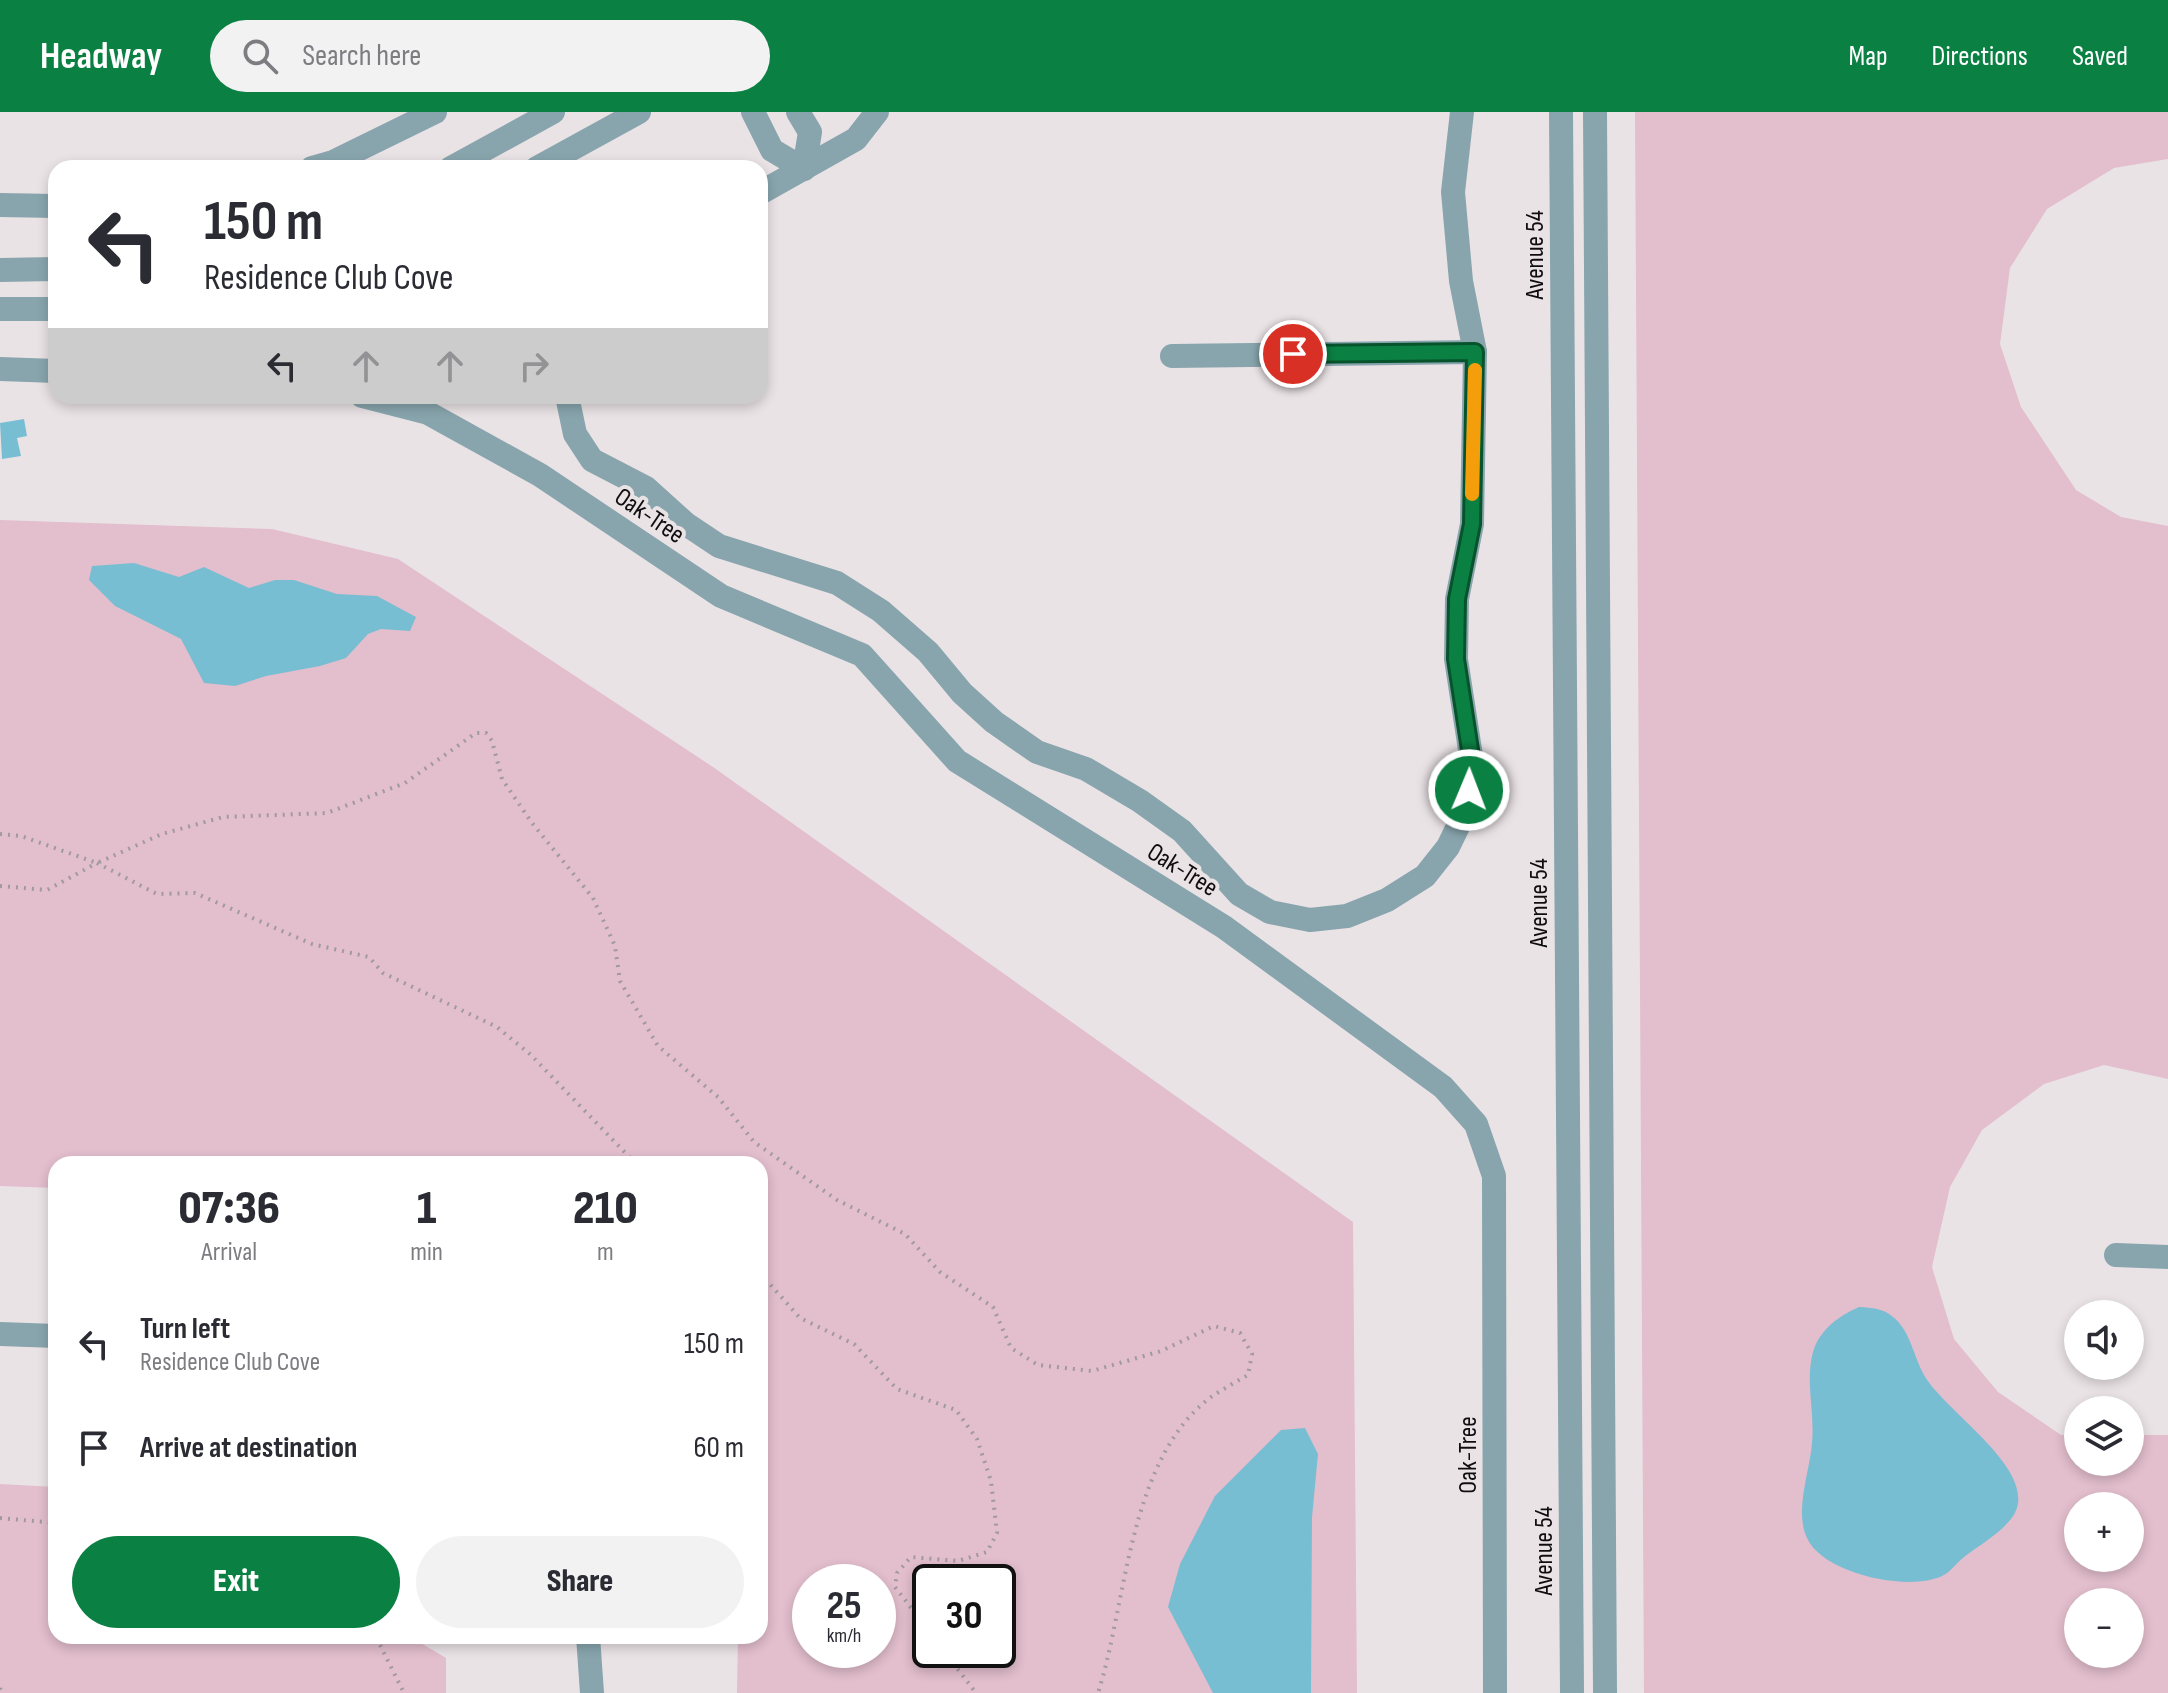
<!DOCTYPE html>
<html lang="en">
<head>
<meta charset="utf-8">
<style>
  :root { --surface:#fff; --page:#f2f2f3; --text:#2b2b33; --muted:#7c7c81; --accent:#0b8043 }
  body { margin:0; font-family:"Sofia Sans Condensed",sans-serif; background:var(--page); color:var(--text); height:100vh; display:flex; flex-direction:column; font-size:30px; white-space:nowrap }
  * { box-sizing:border-box; margin:0 }
  p { font-size:26px; color:var(--muted) }
  .icon { flex:none; width:44px; height:44px; fill:none; stroke:currentColor; stroke-width:2; stroke-linecap:round; stroke-linejoin:round }
  .map { position:relative; flex:1; overflow:hidden }
  .details { position:absolute; left:48px; top:1044px; width:720px; height:488px; display:flex; flex-direction:column; background:var(--surface); border-radius:24px; box-shadow:0 4px 12px #0003 }
  .details>* { flex:none }
  .guide { position:absolute; left:48px; top:48px; width:720px; height:244px; border-radius:24px; box-shadow:0 4px 12px #0003; background:#fff; color:var(--text); overflow:hidden }
  .buttons { position:absolute; left:2064px; top:1188px; display:grid; gap:16px }
  .buttons a { display:grid; place-items:center; width:80px; height:80px; border-radius:50%; background:var(--surface); box-shadow:0 4px 12px #0003; font-size:40px }
  .speed { position:absolute; left:792px; top:1452px; display:flex; gap:16px; font-size:40px; font-weight:700; text-align:center }
  .speed>* { display:grid; place-content:center; width:104px; height:104px; border-radius:50%; background:var(--surface); box-shadow:0 4px 12px #0003; line-height:1 }
  .speed small { font-size:20px; font-weight:400 }
  .speed .limit { border:4px solid #111; border-radius:12px; background:#fff; color:#111 }
  .pin { position:absolute; display:grid; place-items:center; width:68px; height:68px; color:#fff; margin:-34px; border:4px solid #fff; border-radius:50%; box-shadow:0 2px 8px #0007 }
  .me { position:absolute; width:88px; margin:-44px; rotate:1deg; stroke-linejoin:round; filter:drop-shadow(0 0 6px #0008) }
  .turn { display:flex; align-items:center; gap:28px; height:168px; padding:0 24px; font-size:36px }
  .turn .icon { width:104px; height:104px; stroke-width:2.5 }
  .turn b { display:block; font-size:56px; line-height:68px }
  .lanes { display:flex; align-items:center; height:76px; padding:0 24px; background:#0003; justify-content:center; gap:40px; direction:ltr }
  .lanes .off { opacity:.35 }
  .eta { display:flex; justify-content:space-evenly; align-items:center; height:136px; text-align:center }
  .eta b { font-size:48px; font-weight:800; line-height:56px }
  .cta { display:flex; gap:16px; margin-top:auto; padding:16px 24px }
  .cta a { flex:1; height:92px; border-radius:48px; background:var(--accent); color:#fff; font-size:32px; font-weight:800; line-height:92px; text-align:center }
  .cta a+a { background:var(--page); color:var(--text) }
  ul { padding:0; list-style:none }
  li { display:flex; align-items:center; gap:24px; height:104px; padding:0 24px }
  li div { flex:1 }
  li b { display:block; font-size:30px }
  li em { font-style:normal }
  header { display:flex; align-items:center; gap:48px; box-sizing:border-box; height:112px; padding:0 40px; background:var(--accent); color:#fff }
  header strong { font-size:38px }
  nav { display:flex; gap:44px; margin-inline-start:auto; font-size:28px }
  .search { width:560px; height:72px; background:var(--page); display:flex; align-items:center; gap:20px; box-sizing:border-box; padding:0 28px; border-radius:44px; color:var(--muted); font-size:30px }
  .map>svg:first-child { display:block }
  .green { fill:#e3becd; fill-rule:evenodd }
  .water { fill:#78bed2 }
  .lines { fill:none; stroke-linecap:round; stroke-linejoin:round }
  .path { stroke:#a09a9d; stroke-width:4; stroke-dasharray:2 6; stroke-linecap:butt }
  .minor { stroke:#88a5ad; stroke-width:24 }
  .route-casing { stroke:#07532c; stroke-width:20 }
  .route { stroke:#0b8043; stroke-width:14 }
  .slow { stroke:#f59e0b; stroke-width:14 }
  .labels { text-anchor:middle; stroke-width:8; stroke-linejoin:round; paint-order:stroke }
  .street-label { font-size:26px; fill:#0f0d0e; stroke:#eae3e6 }
</style>
</head>
<body>
<header>
<strong>Headway</strong>
<div class="search"><svg class="icon" aria-label="search" viewBox="0 0 24 24"><circle cx="10" cy="10" r="6"/><path d="M15 15l6 6"/></svg>Search here</div>
<nav><a>Map</a><a>Directions</a><a>Saved</a></nav>
</header>
<div class="map">
<svg width="2168" height="1581" viewBox="0 0 2168 1581">
  <rect width="100%" height="100%" fill="#eae3e6"/>
  <g class="green">
    <path d="M1635,0H2168V47L2114,56L2047,97L2010,156L2000,232L2021,295L2076,378L2121,405L2168,414V967L2104,953L2044,972L1982,1018L1950,1075L1932,1155L1954,1227L1998,1280L2061,1323H2078V1350H2130V1323H2168V1581H1644ZM2078,1394H2130V1446H2078ZM2078,1490H2130V1542H2078Z"/>
    <path d="M0,408L272,417L398,447L713,655L1353,1110L1357,1581H737L738,1524H760V1052H56V1076L0,1074ZM810,1470H878V1538H810ZM930,1470H998V1538H930Z"/>
    <polygon points="0,1372 56,1375 56,1524 409,1524 446,1546 446,1581 0,1581"/>
  </g>
  <g class="water">
    <polygon points="24,307 27,324 17,326 21,344 2,347 0,311"/>
    <polygon points="134,451 179,465 204,455 249,476 275,468 294,468 337,482 377,484 416,505 410,519 381,517 368,522 346,546 320,554 266,564 235,574 204,571 181,527 115,494 89,468 92,454"/>
    <path d="M1859,1195C1872,1196 1883,1196 1893,1205C1910,1218 1914,1245 1924,1263C1945,1301 2046,1362 2011,1407C1998,1423 1981,1432 1964,1445C1956,1451 1951,1460 1942,1464C1909,1480 1823,1462 1807,1426C1794,1399 1810,1359 1812,1331C1815,1301 1805,1269 1813,1240C1820,1217 1839,1204 1859,1195Z"/>
    <polygon points="1305,1316 1318,1342 1312,1405 1311,1581 1213,1581 1168,1495 1180,1452 1215,1384 1281,1318"/>
  </g>
  <g class="lines">
    <g class="path">
      <path d="M0,722L21,724L97,751L162,722L223,705L327,701L405,671L476,621H486L492,629L502,667L532,711L593,786L615,834L620,869L658,934L718,985L754,1030L837,1088L905,1122L940,1160L993,1195L1011,1236L1038,1253L1092,1259L1161,1239L1214,1214L1240,1221L1252,1242L1248,1263C1236,1270 1223,1277 1211,1285C1128,1347 1127,1491 1098,1581"/>
      <polyline points="0,774 47,778 97,751 157,782 195,781 312,832 369,845 383,861 497,915 531,943 636,1052"/>
      <polyline points="760,1161 800,1206 854,1232 897,1277 956,1298 977,1327 991,1369 997,1421 987,1440 958,1449 911,1445 897,1461 895,1475 930,1520"/>
      <polyline points="0,1406 56,1411"/>
      <polyline points="367,1524 380,1533 404,1581"/>
      <polyline points="943,1538 976,1581"/>
      <polyline points="0,1576 2,1581"/>
    </g>
    <g class="minor">
      <polyline points="753,0 772,38 804,57 810,20 798,0"/>
      <polyline points="1561,0 1572,1581"/>
      <polyline points="1595,0 1605,1581"/>
      <polyline points="312,56 333,50 435,0"/>
      <polyline points="451,56 553,0"/>
      <polyline points="537,56 639,0"/>
      <polyline points="760,81 856,27 877,0"/>
      <polyline points="0,93 56,94"/>
      <polyline points="0,158 56,157"/>
      <polyline points="0,197 56,197"/>
      <polyline points="1172,244 1475,240"/>
      <polyline points="0,257 56,259"/>
      <polyline points="362,284 428,301 540,363 721,484 862,543 957,649 1224,815 1443,975 1476,1012 1494,1064 1495,1581"/>
      <polyline points="567,284 575,322 592,348 646,376 686,412 719,434 837,471 881,499 928,540 962,581 994,610 1037,640 1086,657 1140,689 1182,719 1239,782 1270,800 1310,808 1347,804 1387,788 1425,764 1448,735 1465,700 1473,657 1456,547 1457,487 1472,412 1475,240 1461,169 1453,80 1462,0"/>
      <polyline points="2116,1143 2168,1145"/>
      <polyline points="0,1222 56,1224"/>
      <polyline points="588,1524 592,1581"/>
    </g>
  </g>
  <g class="lines">
    <defs>
      <polyline id="route" points="1293,242 1475,240 1472,412 1457,487 1456,547 1473,657 1469,678"/>
    </defs>
    <use href="#route" class="route-casing"/>
    <use href="#route" class="route"/>
    <polyline class="slow" points="1472,382 1475,258"/>
  </g>
  <g class="labels">
    <g class="street-label">
      <text transform="translate(1534 143) rotate(-90)" y="9">Avenue 54</text>
      <text transform="translate(650 403) rotate(34)" y="9">Oak-Tree</text>
      <text transform="translate(1183 757) rotate(32)" y="9">Oak-Tree</text>
      <text transform="translate(1538 791) rotate(-90)" y="9">Avenue 54</text>
      <text transform="translate(1467 1343) rotate(-90)" y="9">Oak-Tree</text>
      <text transform="translate(1543 1439) rotate(-90)" y="9">Avenue 54</text>
    </g>
  </g>
</svg>
<div class="buttons">
<a><svg class="icon" aria-label="sound" viewBox="0 0 24 24"><path d="M4 9h4l5-4v14l-5-4H4zM17 9q2 3 0 6"/></svg></a>
<a><svg class="icon" aria-label="layers" viewBox="0 0 24 24"><path d="M12 4l9 5-9 5-9-5zM3 14l9 5 9-5"/></svg></a>
<a>+</a>
<a>−</a>
</div>
<div class="speed"><div>25<small>km/h</small></div><div class="limit">30</div></div>
<div class="pin" style="left:1293px;top:242px;background:#d93025"><svg class="icon" aria-label="arrive" viewBox="0 0 24 24"><path d="M6 21V4h12l-3 4 3 4H6"/></svg></div>
<svg class="me" style="left:1469px;top:678px" viewBox="-20 -20 40 40"><circle r="17" fill="#0b8043" stroke="#fff" stroke-width="3"/><path d="M0-11L8 9 0 5-8 9z" fill="#fff"/></svg>
<div class="guide">
<div class="turn"><svg class="icon" aria-label="left" viewBox="0 0 24 24"><path d="M17 20v-9H6M10 6l-5 5 5 5"/></svg><div><b>150 m</b>Residence Club Cove</div></div>
<div class="lanes"><svg class="icon" aria-label="left" viewBox="0 0 24 24"><path d="M17 20v-9H6M10 6l-5 5 5 5"/></svg><svg class="icon off" aria-label="ahead" viewBox="0 0 24 24"><path d="M12 20V5M6 11l6-6 6 6"/></svg><svg class="icon off" aria-label="ahead" viewBox="0 0 24 24"><path d="M12 20V5M6 11l6-6 6 6"/></svg><svg class="icon off" aria-label="right" viewBox="0 0 24 24"><path d="M7 20v-9h11M14 6l5 5-5 5"/></svg></div>
</div>
<section class="details">
<div class="eta">
<div><b>07:36</b><p>Arrival</p></div>
<div><b>1</b><p>min</p></div>
<div><b>210</b><p>m</p></div>
</div>
<ul>
<li><svg class="icon" aria-label="left" viewBox="0 0 24 24"><path d="M17 20v-9H6M10 6l-5 5 5 5"/></svg><div><b>Turn left</b><p>Residence Club Cove</p></div><em>150 m</em></li>
<li><svg class="icon" aria-label="arrive" viewBox="0 0 24 24"><path d="M6 21V4h12l-3 4 3 4H6"/></svg><div><b>Arrive at destination</b></div><em>60 m</em></li>
</ul>
<div class="cta"><a>Exit</a><a>Share</a></div>
</section>
</div>
</body>
</html>
